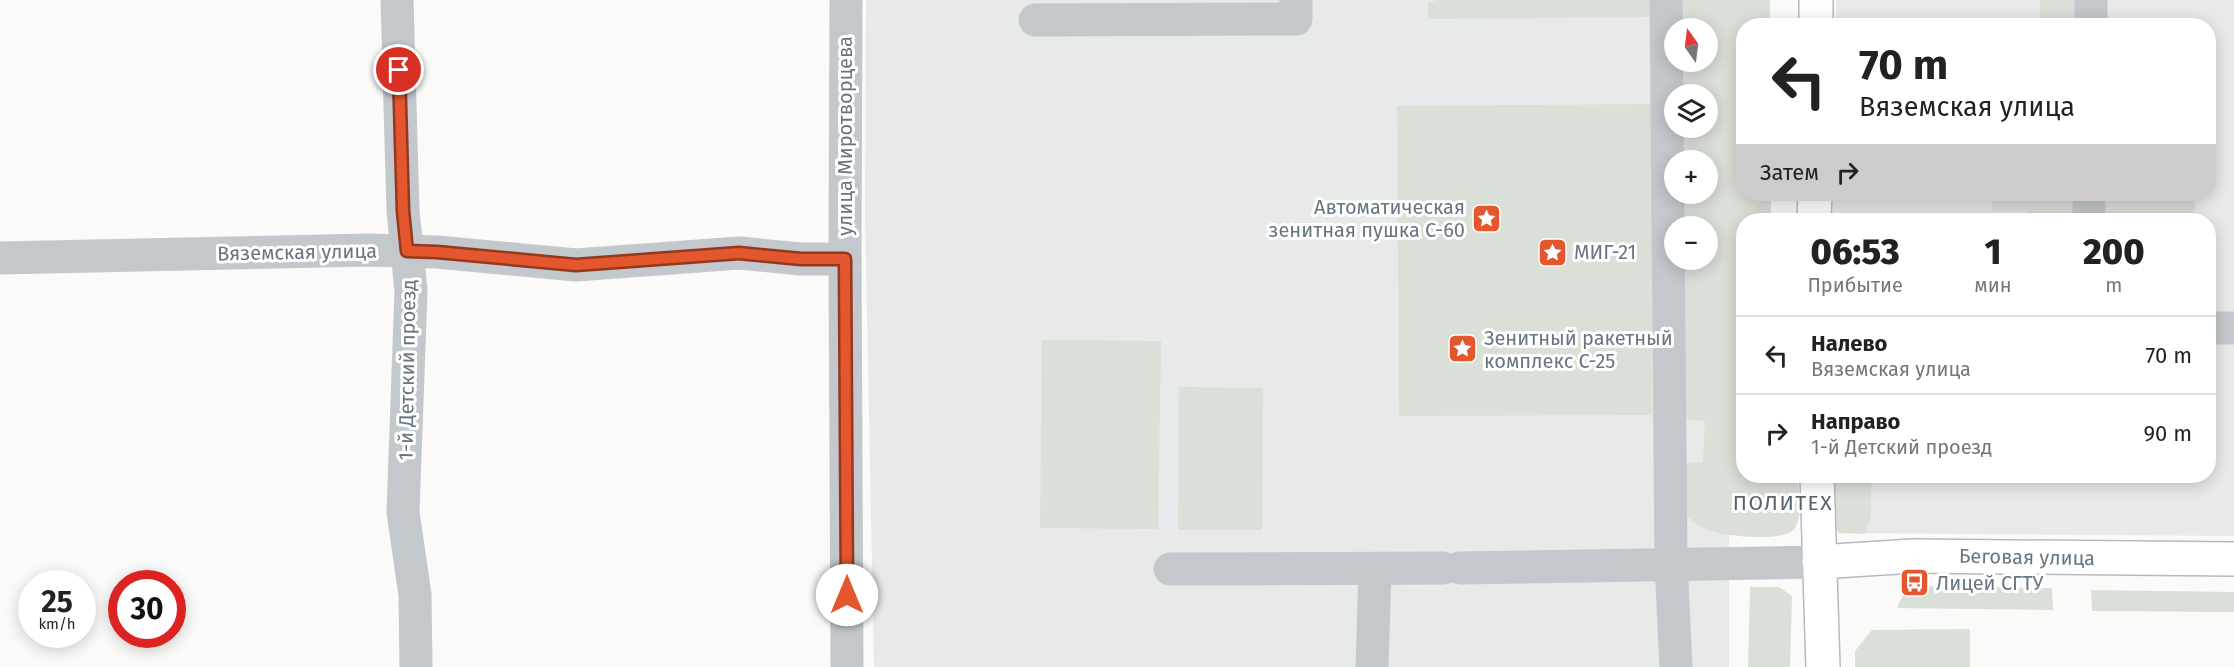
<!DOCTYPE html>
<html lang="ru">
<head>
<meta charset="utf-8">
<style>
  :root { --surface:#fff; --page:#f2f2f2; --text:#222; --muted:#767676; --line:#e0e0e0 }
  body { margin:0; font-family:"Fira Sans",sans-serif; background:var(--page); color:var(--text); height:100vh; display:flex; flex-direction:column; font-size:22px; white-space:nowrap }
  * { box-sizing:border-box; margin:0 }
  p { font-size:20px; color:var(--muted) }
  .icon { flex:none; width:33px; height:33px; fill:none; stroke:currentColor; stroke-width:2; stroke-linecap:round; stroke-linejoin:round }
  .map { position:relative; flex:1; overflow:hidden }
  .panel { position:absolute; left:1736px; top:213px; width:480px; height:270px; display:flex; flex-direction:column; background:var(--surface); border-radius:24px; box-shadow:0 3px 15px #0003 }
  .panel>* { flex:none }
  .banner { position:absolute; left:1736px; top:18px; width:480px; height:183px; border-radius:24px; box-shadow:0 3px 15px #0003; background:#fff; color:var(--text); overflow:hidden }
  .needle { width:39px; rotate:346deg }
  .tools { position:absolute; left:1664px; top:18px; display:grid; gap:12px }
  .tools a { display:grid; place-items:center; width:54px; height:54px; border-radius:50%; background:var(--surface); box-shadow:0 3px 15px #0003; font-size:30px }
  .speed { position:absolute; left:18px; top:570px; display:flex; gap:12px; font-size:30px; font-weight:700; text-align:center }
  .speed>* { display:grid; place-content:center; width:78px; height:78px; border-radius:50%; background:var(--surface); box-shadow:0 3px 15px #0003; line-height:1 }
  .speed small { font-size:15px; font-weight:400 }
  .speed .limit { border:9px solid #d22; background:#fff; color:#111 }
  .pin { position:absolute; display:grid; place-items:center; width:51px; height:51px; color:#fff; margin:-26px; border:3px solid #fff; border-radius:50%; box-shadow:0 2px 6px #0007 }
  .me { position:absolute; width:66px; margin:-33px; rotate:0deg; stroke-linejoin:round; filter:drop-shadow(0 0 4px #0008) }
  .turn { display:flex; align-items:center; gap:21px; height:126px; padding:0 24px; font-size:27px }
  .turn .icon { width:78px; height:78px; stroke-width:2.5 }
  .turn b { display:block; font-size:42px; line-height:51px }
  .then { display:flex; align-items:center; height:57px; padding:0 24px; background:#0003; gap:12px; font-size:22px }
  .eta { display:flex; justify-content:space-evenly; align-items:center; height:102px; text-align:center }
  .eta b { font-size:36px; font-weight:800; line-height:42px }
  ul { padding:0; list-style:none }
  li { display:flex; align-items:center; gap:18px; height:78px; padding:0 24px; border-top:2px solid var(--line) }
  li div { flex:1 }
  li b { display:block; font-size:22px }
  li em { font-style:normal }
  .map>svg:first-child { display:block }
  .built { fill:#e8e9e9; fill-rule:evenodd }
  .green { fill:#dadfd7 }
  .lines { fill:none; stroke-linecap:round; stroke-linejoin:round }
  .major-casing { stroke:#b5babe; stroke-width:36 }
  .minor { stroke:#c3c8cc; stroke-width:33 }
  .major { stroke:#fff; stroke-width:33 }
  .route-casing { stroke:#94391e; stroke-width:15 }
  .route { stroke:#e4572e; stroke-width:10 }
  .labels { text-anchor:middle; stroke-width:6; stroke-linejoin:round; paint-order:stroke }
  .street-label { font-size:20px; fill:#657683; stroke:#fff }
  .poi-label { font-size:20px; fill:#657683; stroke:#fff; text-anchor:start }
  .neighbourhood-label { font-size:21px; letter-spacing:1.5px; fill:#57646e; stroke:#fff }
</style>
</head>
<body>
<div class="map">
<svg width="2234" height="667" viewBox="0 0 2234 667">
  <rect width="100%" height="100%" fill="#fafaf8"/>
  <g class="built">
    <path d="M866,0H1730L1729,667H874L865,213ZM1674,28H1707V62H1674ZM1674,94H1707V128H1674ZM1674,160H1707V194H1674ZM1674,226H1707V260H1674Z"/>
    <polygon points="1836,0 2234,0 2234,536 1839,533 1830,476 2208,476 2208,220 1833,220 1833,194 2208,194 2208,26 1836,25"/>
  </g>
  <g class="green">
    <polygon points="1438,0 1652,0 1653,17 1428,19 1428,2"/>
    <path d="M1682,0H1770V25L1743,26V194H1771V220H1743V476H1787L1798,483C1799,497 1803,517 1794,529C1784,543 1720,536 1705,529C1696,525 1689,518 1682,512L1681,467L1689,463L1703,462L1705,421L1689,420L1681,411L1682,260H1707V226H1682V194H1707V160H1682V128H1707V94H1682V62H1707V28H1682Z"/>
    <polygon points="2040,0 2077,0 2077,25 2040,26"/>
    <rect x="1841" y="19" width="35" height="6"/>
    <polygon points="1653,104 1652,415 1399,416 1397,106"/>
    <polygon points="1993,194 2077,194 2077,220 2026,220 2026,211 1992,211"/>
    <rect x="2098" y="194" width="97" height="26"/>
    <polygon points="1042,340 1161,341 1158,529 1040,528"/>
    <polygon points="1179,387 1263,388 1262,530 1178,530"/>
    <polygon points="1830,476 1871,476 1871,516 1865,534 1839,533 1830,519"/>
    <polygon points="1907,586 2052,588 2053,610 1897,608"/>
    <polygon points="1750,587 1779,587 1792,596 1790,667 1748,667"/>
    <polygon points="2091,590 2234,592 2234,612 2092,611"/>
    <polygon points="1970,629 1970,667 1855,667 1855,651 1872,630"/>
  </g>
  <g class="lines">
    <defs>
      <g id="major">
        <polyline points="1816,26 1816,0"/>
        <polyline points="1814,220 1815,194"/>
        <polyline points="1817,476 1823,667"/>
        <polyline points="1819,562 1913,556 2234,559"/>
      </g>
    </defs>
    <use href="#major" class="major-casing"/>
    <g class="minor">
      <polyline points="397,0 403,211 411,291 403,512 415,595 416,667"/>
      <polyline points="846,0 845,259 847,667"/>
      <polyline points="1666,0 1671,563 1676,667"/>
      <polyline points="1035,20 1296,19 1296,0"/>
      <polyline points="2091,26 2091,0"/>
      <polyline points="2089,220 2089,194"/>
      <polyline points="0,258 369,250 437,252 576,265 739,253 801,259 845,259"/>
      <polyline points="2208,328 2234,328"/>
      <polyline points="1460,568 1819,562"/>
      <polyline points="1170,569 1443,568"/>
      <polyline points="1372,667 1375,569"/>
    </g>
    <use href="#major" class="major"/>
  </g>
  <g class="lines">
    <defs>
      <polyline id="route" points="399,70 403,211 407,251 437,252 576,265 739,253 801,259 845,259 847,595"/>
    </defs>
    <use href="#route" class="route-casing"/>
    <use href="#route" class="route"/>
  </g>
  <defs>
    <symbol id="sight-square" viewBox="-11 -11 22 22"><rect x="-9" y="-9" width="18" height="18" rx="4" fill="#e4572e" stroke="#fff"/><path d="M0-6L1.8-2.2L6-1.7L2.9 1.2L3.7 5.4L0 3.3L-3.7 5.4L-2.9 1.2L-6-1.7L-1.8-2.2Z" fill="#fff"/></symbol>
    <symbol id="bus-square" viewBox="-11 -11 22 22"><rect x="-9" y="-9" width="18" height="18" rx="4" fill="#e4572e" stroke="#fff"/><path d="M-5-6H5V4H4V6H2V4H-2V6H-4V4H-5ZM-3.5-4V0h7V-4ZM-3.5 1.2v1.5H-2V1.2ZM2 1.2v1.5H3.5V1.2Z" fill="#fff"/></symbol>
  </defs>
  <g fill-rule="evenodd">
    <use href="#sight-square" x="1470" y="202" width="33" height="33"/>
    <use href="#sight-square" x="1536" y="236" width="33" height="33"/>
    <use href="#sight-square" x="1446" y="332" width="33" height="33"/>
    <use href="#bus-square" x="1898" y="566" width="33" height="33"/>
  </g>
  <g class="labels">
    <g class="street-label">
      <text transform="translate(845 136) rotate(-90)" y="7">улица Миротворцева</text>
      <text transform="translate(297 252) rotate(-1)" y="7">Вяземская улица</text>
      <text transform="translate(407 370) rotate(-89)" y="7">1-й Детский проезд</text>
      <text transform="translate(2027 557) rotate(1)" y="7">Беговая улица</text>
    </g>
    <g class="poi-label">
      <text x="1465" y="214" text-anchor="end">Автоматическая<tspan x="1465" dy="23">зенитная пушка С-60</tspan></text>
      <text x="1574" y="259">МИГ-21</text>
      <text x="1484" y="345">Зенитный ракетный<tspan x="1484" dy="23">комплекс С-25</tspan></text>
      <text x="1936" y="590">Лицей СГТУ</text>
    </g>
    <g class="neighbourhood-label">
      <text x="1783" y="510">ПОЛИТЕХ</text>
    </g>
  </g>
</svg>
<div class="tools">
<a><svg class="needle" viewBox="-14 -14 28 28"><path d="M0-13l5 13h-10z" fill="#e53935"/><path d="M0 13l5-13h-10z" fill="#767676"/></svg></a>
<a><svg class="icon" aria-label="layers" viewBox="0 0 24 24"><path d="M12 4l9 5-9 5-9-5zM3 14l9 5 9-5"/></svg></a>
<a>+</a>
<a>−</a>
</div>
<div class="speed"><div>25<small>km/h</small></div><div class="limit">30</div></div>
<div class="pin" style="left:399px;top:70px;background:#d93025"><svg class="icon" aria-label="arrive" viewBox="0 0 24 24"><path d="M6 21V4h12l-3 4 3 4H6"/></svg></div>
<svg class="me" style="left:847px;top:595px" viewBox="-20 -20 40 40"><circle r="19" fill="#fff"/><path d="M0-13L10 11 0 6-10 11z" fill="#e4572e"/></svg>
<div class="banner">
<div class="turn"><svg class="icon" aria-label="left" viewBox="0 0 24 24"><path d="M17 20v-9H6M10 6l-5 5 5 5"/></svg><div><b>70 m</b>Вяземская улица</div></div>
<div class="then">Затем<svg class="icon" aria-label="right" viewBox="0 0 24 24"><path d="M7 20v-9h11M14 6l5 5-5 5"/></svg></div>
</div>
<section class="panel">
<div class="eta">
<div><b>06:53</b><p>Прибытие</p></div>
<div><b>1</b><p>мин</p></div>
<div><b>200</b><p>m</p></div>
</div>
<ul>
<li><svg class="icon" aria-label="left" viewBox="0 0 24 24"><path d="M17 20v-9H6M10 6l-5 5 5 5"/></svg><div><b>Налево</b><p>Вяземская улица</p></div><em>70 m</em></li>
<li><svg class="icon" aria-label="right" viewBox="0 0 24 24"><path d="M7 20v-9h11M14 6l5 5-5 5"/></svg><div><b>Направо</b><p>1-й Детский проезд</p></div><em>90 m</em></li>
</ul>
</section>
</div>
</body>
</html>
